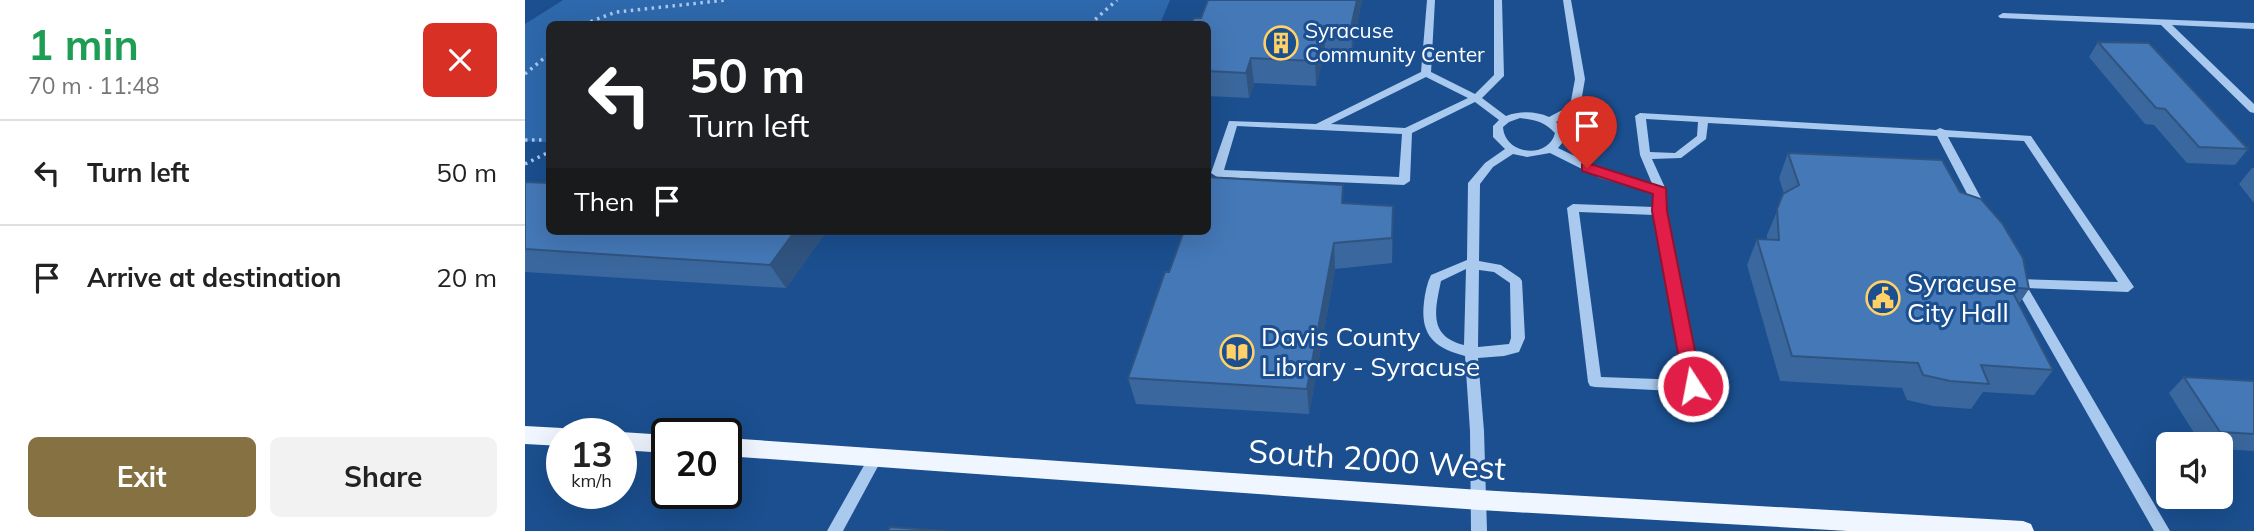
<!DOCTYPE html>
<html lang="en">
<head>
<meta charset="utf-8">
<style>
  :root { --surface:#fff; --page:#f2f2f2; --text:#222; --muted:#767676; --line:#e0e0e0; --accent:#857141 }
  body { margin:0; font-family:Mulish,sans-serif; background:var(--page); color:var(--text); height:100vh; display:flex; flex-direction:column; font-size:26px; white-space:nowrap }
  * { box-sizing:border-box; margin:0 }
  p { font-size:23px; color:var(--muted) }
  .icon { flex:none; width:38px; height:38px; fill:none; stroke:currentColor; stroke-width:2; stroke-linecap:round; stroke-linejoin:round }
  .map { position:relative; flex:1; overflow:hidden }
  .panel { display:flex; flex-direction:column; background:var(--surface); width:525px }
  .panel>* { flex:none }
  .hud { position:absolute; left:21px; top:21px; width:665px; height:214px; border-radius:10px; box-shadow:0 7px 28px #0002; background:#202124; color:#fff; overflow:hidden }
  .controls { position:absolute; left:1631px; top:432px; display:grid; gap:14px }
  .controls a { display:grid; place-items:center; width:77px; height:77px; border-radius:10px; background:var(--surface); box-shadow:0 7px 28px #0002; font-size:35px }
  .speed { position:absolute; left:21px; top:418px; display:flex; gap:14px; font-size:35px; font-weight:700; text-align:center }
  .speed>* { display:grid; place-content:center; width:91px; height:91px; border-radius:50%; background:var(--surface); box-shadow:0 7px 28px #0002; line-height:1 }
  .speed small { font-size:18px; font-weight:400 }
  .speed .limit { border:4px solid #111; border-radius:10px; background:#fff; color:#111 }
  .pin { position:absolute; display:grid; place-items:center; width:60px; height:60px; color:#fff; margin:-72px -30px; border-radius:50% 50% 50% 0; rotate:-45deg; box-shadow:0 0 7px #0007 }
  .pin .icon { rotate:45deg }
  .me { position:absolute; width:77px; margin:-38px; rotate:349deg; stroke-linejoin:round; filter:drop-shadow(0 0 5px #0008) }
  .turn { display:flex; align-items:center; gap:24px; height:147px; padding:0 28px; font-size:32px }
  .turn .icon { width:91px; height:91px; stroke-width:2.5 }
  .turn b { display:block; font-size:49px; line-height:60px }
  .then { display:flex; align-items:center; height:66px; padding:0 28px; background:#0003; gap:14px; font-size:26px }
  .round { display:grid; place-items:center; flex:none; width:74px; height:74px; border-radius:10px; background:var(--page) }
  .headline { display:flex; align-items:center; justify-content:space-between; height:119px; padding:0 28px }
  h1 { font-size:42px; font-weight:700; line-height:52px; color:#1e9e55 }
  .primary-button { display:flex; gap:14px; margin-top:auto; padding:14px 28px }
  .primary-button a { flex:1; height:80px; border-radius:10px; background:var(--accent); color:#fff; font-size:28px; font-weight:700; line-height:80px; text-align:center }
  .primary-button a+a { background:var(--page); color:var(--text) }
  ul { padding:0; list-style:none }
  li { display:flex; align-items:center; gap:21px; height:105px; padding:0 28px; border-top:2px solid var(--line) }
  li div { flex:1 }
  li b { display:block; font-size:26px }
  li em { font-style:normal }
  main { display:flex; flex:1; min-height:0 }
  .map>svg:first-child { display:block }
  .green { fill:#2e69ad }
  .lines { fill:none; stroke-linecap:round; stroke-linejoin:round }
  .path { stroke:#a9c9ee; stroke-width:3.5; stroke-dasharray:2.5 4.5; stroke-linecap:butt }
  .minor { fill:#a9c9ee; fill-rule:evenodd }
  .major { fill:#f0f6ff; fill-rule:evenodd }
  .wall { fill:#3a679d }
  .shaded-wall { fill:#305480 }
  .building { fill:#4478b7; stroke:#305480; stroke-width:2 }
  .route { fill:#e11d48; stroke:#92132f; stroke-width:2 }
  .labels { text-anchor:middle; stroke-width:6; stroke-linejoin:round; paint-order:stroke }
  .far-poi-label { font-size:21px; fill:#fff; stroke:#1b4f8f; text-anchor:start }
  .poi-label { font-size:26px; fill:#fff; stroke:#1b4f8f; text-anchor:start }
  .near-street-label { font-size:32px; fill:#fff; stroke:#1b4f8f }
</style>
</head>
<body>
<main>
<section class="panel">
<div class="headline"><div><h1>1 min</h1><p>70 m · 11:48</p></div><a class="round" style="background:#d93025;color:#fff"><svg class="icon" aria-label="close" viewBox="0 0 24 24"><path d="M6 6l12 12M18 6L6 18"/></svg></a></div>
<ul>
<li><svg class="icon" aria-label="left" viewBox="0 0 24 24"><path d="M17 20v-9H6M10 6l-5 5 5 5"/></svg><div><b>Turn left</b></div><em>50 m</em></li>
<li><svg class="icon" aria-label="arrive" viewBox="0 0 24 24"><path d="M6 21V4h12l-3 4 3 4H6"/></svg><div><b>Arrive at destination</b></div><em>20 m</em></li>
</ul>
<div class="primary-button"><a>Exit</a><a>Share</a></div>
</section>
<div class="map">
<svg width="1729" height="531" viewBox="0 0 1729 531">
  <rect width="100%" height="100%" fill="#1b4f8f"/>
  <polygon class="green" points="38,0 645,0 635,24 24,24 24,142 0,141 0,24"/>
  <g class="lines">
    <g class="path">
      <polyline points="59,24 91,12 202,0"/>
      <polyline points="565,24 592,0"/>
      <polyline points="0,74 24,54"/>
      <polyline points="0,140 24,140"/>
      <polyline points="0,164 24,152"/>
    </g>
    <g class="minor">
      <path d="M902,0H910L906,72L950,94L969,75V0H977L979,76L957,98L981,116C995,111 1010,111 1024,117L1045,106L1050,79L1038,0H1046L1060,79L1055,108L1031,122L1040,132L1038,142L1033,148L1083,172L1128,186L1115,155L1110,116L1115,113L1411,130L1415,128L1420,130L1506,136L1609,287L1603,292L1503,288L1645,531H1629L1488,283L1494,279L1593,282L1499,141L1423,137L1463,211L1457,215L1451,211L1412,136L1183,123L1181,139L1156,158L1127,159L1142,192L1140,211L1175,386L1173,390L1168,392L1070,387L1065,386L1063,382L1042,208L1048,204L1129,207L1130,194L1075,178L1025,153L1002,157L988,154L968,167L955,184L954,261L976,265L995,278L997,281L1000,338L994,352L979,356L953,358L959,431L962,531H946L945,431L940,356C909,348 895,335 899,302C900,293 902,283 906,275L942,260L943,183L960,163L980,149L968,137V126L974,120L950,102L887,133L885,181L879,185L692,177L686,173L704,121L791,124L896,72ZM901,77L943,98L880,128L806,124ZM995,118C1010,120 1018,121 1030,133C1024,159 980,156 978,127L984,122ZM1121,119L1173,122L1172,136L1150,153L1125,152ZM712,126L877,134L874,177L699,170ZM1054,212L1129,215L1160,380L1076,377ZM941,269L939,345C903,336 910,310 916,281ZM954,270L969,272L985,283L986,338L984,344L953,347Z"/>
      <polygon points="1478,13 1729,23 1729,29 1647,25 1729,104 1729,113 1725,112 1636,25 1475,18 1473,16"/>
      <polygon points="351,451 356,453 358,457 318,531 302,531 346,453"/>
    </g>
    <g class="major">
      <polygon points="0,426 37,428 46,434 37,434 37,446 0,444"/>
      <polygon points="96,432 142,435 142,453 96,450 96,434 91,434"/>
      <polygon points="201,438 955,490 1498,521 1506,524 1509,531 1323,531 955,510 201,456"/>
    </g>
  </g>
  <g class="wall">
    <polygon points="683,0 837,0 827,51 800,50 791,86 729,83 724,98 682,96"/>
    <polygon points="1573,42 1723,149 1710,165 1662,163 1629,125 1620,124 1564,57"/>
    <polygon points="1263,153 1435,192 1504,289 1494,304 1528,370 1509,395 1458,392 1446,409 1408,406 1382,400 1377,388 1255,381 1222,265 1232,239 1242,240 1242,235 1259,194 1254,178"/>
    <polygon points="1727,168 1729,168 1729,203 1714,184"/>
    <polygon points="0,182 302,231 261,288 0,272"/>
    <polygon points="818,203 868,231 867,263 810,269 784,414 611,404 603,378 644,272"/>
    <polygon points="1659,377 1729,381 1729,451 1696,449 1696,444 1676,444 1644,393"/>
  </g>
  <g class="shaded-wall">
    <polygon points="832,0 837,0 827,51 826,27"/>
    <polygon points="799,26 800,50 791,86 790,61"/>
    <polygon points="726,58 729,83 724,98 721,73"/>
    <polygon points="868,206 868,231 867,263 867,238"/>
    <polygon points="270,231 302,231 261,288 245,265"/>
    <polygon points="809,243 810,269 784,414 782,389"/>
  </g>
  <g class="building">
    <polygon points="683,0 832,0 826,27 799,26 790,61 726,58 721,73 682,71 682,24 666,24 669,18 676,18"/>
    <polygon points="1573,42 1624,43 1723,149 1674,147 1640,109 1631,108"/>
    <polygon points="1263,153 1417,160 1435,192 1456,199 1477,223 1498,258 1504,289 1485,287 1528,370 1456,365 1464,384 1425,381 1398,375 1393,363 1267,356 1232,239 1254,240 1252,209 1258,194 1274,185"/>
    <polygon points="682,177 818,185 817,203 868,206 867,238 809,243 782,389 603,378 640,272 644,272 659,231 682,231"/>
    <polygon points="0,182 24,183 24,231 270,231 245,265 0,249"/>
    <polygon points="1659,377 1729,381 1729,434 1695,432"/>
    <polygon points="365,527 421,531 363,531"/>
  </g>
  <polygon class="route" points="1062,163 1141,188 1142,211 1177,386 1174,391 1168,393 1159,386 1127,211 1128,194 1057,171 1057,164"/>
  <defs>
    <symbol id="building-ring" viewBox="-11 -11 22 22"><circle r="9.5" fill="#1b4f8f" stroke="#ffd166" stroke-width="1.5"/><path d="M-4-6H4V6H1V3H-1V6H-4ZM-2.5-4.3h1.7v1.8h-1.7ZM.8-4.3h1.7v1.8H.8ZM-2.5-1h1.7V.8h-1.7ZM.8-1h1.7V.8H.8Z" fill="#ffd166"/></symbol>
    <symbol id="civic-ring" viewBox="-11 -11 22 22"><circle r="9.5" fill="#1b4f8f" stroke="#ffd166" stroke-width="1.5"/><path d="M-.6-6.5H3V-4.5H.6V-3L4-1V1h2V6H-6V1h2V-1L-.6-3ZM-1.2 2.5V6h2.4V2.5Z" fill="#ffd166"/></symbol>
    <symbol id="library-ring" viewBox="-11 -11 22 22"><circle r="9.5" fill="#1b4f8f" stroke="#ffd166" stroke-width="1.5"/><path d="M-6-4Q-3-5.5-.7-3.5V5Q-3 3-6 4ZM6-4Q3-5.5 .7-3.5V5Q3 3 6 4Z" fill="#ffd166"/></symbol>
  </defs>
  <g fill-rule="evenodd">
    <use href="#building-ring" x="737" y="24" width="38" height="38"/>
    <use href="#civic-ring" x="1339" y="279" width="38" height="38"/>
    <use href="#library-ring" x="693" y="333" width="38" height="38"/>
  </g>
  <g class="labels">
    <g class="far-poi-label">
      <text x="780" y="38">Syracuse<tspan x="780" dy="24">Community Center</tspan></text>
    </g>
    <g class="poi-label">
      <text x="1382" y="292">Syracuse<tspan x="1382" dy="30">City Hall</tspan></text>
      <text x="736" y="346">Davis County<tspan x="736" dy="30">Library - Syracuse</tspan></text>
    </g>
    <g class="near-street-label">
      <text transform="translate(852 460) rotate(4)" y="11">South 2000 West</text>
    </g>
  </g>
</svg>
<div class="controls">
<a><svg class="icon" aria-label="sound" viewBox="0 0 24 24"><path d="M4 9h4l5-4v14l-5-4H4zM17 9q2 3 0 6"/></svg></a>
</div>
<div class="speed"><div>13<small>km/h</small></div><div class="limit">20</div></div>
<div class="pin" style="left:1062px;top:168px;background:#d93025"><svg class="icon" aria-label="arrive" viewBox="0 0 24 24"><path d="M6 21V4h12l-3 4 3 4H6"/></svg></div>
<svg class="me" style="left:1168px;top:386px" viewBox="-20 -20 40 40"><circle r="17" fill="#e11d48" stroke="#fff" stroke-width="3"/><path d="M0-11L8 9 0 5-8 9z" fill="#fff"/></svg>
<div class="hud">
<div class="turn"><svg class="icon" aria-label="left" viewBox="0 0 24 24"><path d="M17 20v-9H6M10 6l-5 5 5 5"/></svg><div><b>50 m</b>Turn left</div></div>
<div class="then">Then<svg class="icon" aria-label="arrive" viewBox="0 0 24 24"><path d="M6 21V4h12l-3 4 3 4H6"/></svg></div>
</div>
</div>
</main>
</body>
</html>
